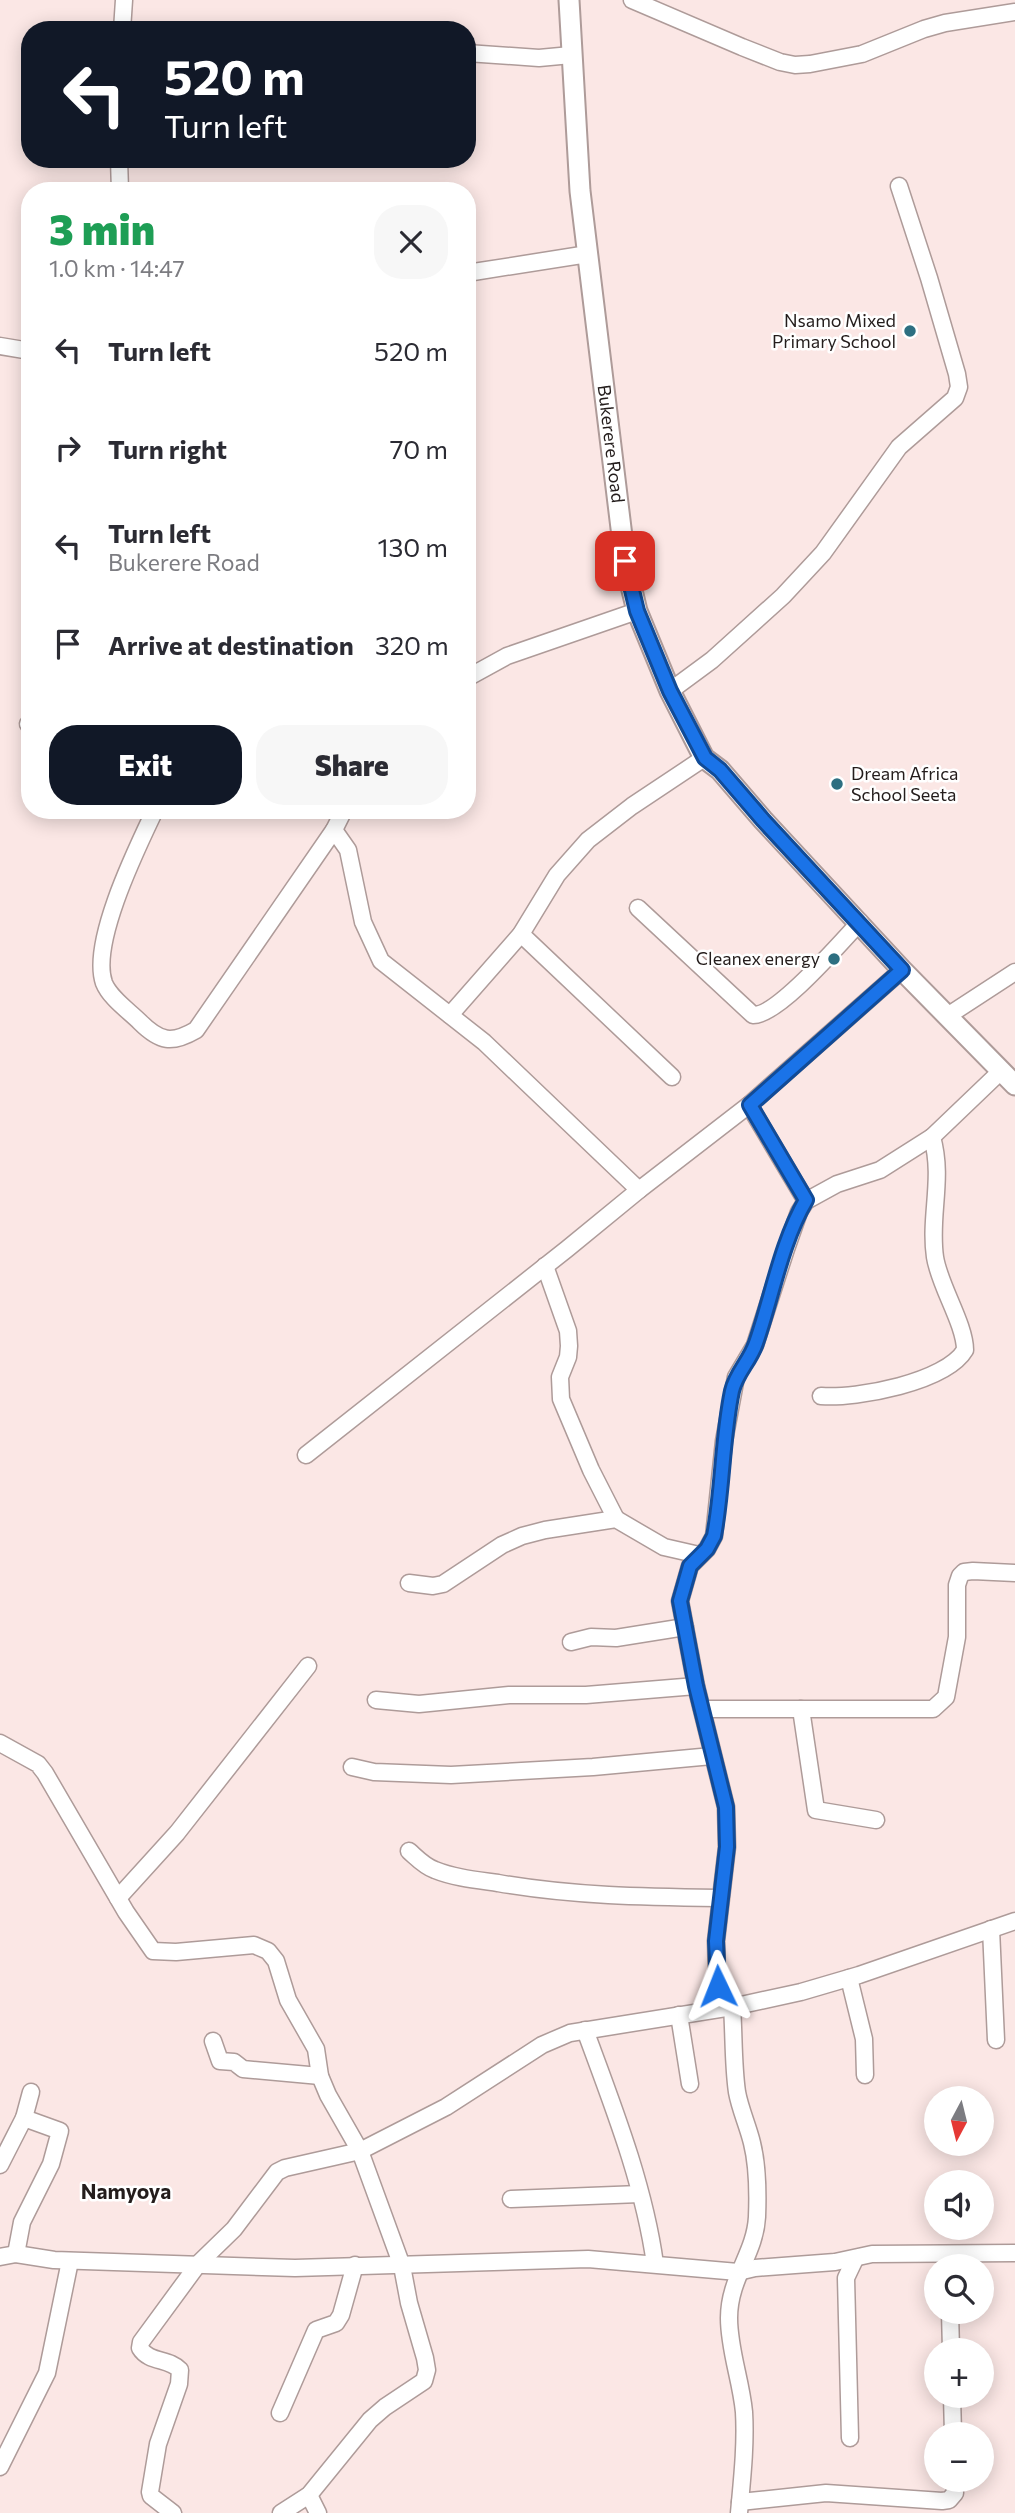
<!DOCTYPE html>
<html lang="en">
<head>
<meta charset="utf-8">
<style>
  :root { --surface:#fff; --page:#f7f7f7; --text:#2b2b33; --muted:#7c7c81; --accent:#111827 }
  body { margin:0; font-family:Commissioner,sans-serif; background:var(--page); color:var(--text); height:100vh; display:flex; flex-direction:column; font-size:26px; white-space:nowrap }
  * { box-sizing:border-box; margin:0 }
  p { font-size:23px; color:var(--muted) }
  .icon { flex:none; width:38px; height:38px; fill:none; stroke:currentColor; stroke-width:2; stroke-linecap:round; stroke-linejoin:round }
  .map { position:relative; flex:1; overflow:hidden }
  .side { position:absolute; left:21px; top:182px; width:455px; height:637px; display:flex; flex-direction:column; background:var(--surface); border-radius:28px; box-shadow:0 4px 18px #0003 }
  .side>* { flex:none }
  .guide { position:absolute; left:21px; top:21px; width:455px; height:147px; border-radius:28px; box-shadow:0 4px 18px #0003; background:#111827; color:#fff; overflow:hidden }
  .needle { width:46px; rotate:187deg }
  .buttons { position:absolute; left:924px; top:2086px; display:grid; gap:14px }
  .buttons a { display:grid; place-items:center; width:70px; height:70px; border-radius:50%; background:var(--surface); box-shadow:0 4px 18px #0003; font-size:35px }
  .pin { position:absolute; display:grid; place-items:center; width:60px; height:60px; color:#fff; margin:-30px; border-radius:14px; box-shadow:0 4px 10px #0006 }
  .me { position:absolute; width:77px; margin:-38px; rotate:358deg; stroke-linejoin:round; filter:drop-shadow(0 0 5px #0008) }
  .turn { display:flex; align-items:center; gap:24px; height:147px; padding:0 28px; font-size:32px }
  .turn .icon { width:91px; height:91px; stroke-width:2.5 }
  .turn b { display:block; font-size:49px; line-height:60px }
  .round { display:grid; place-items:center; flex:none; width:74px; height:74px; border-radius:28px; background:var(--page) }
  .summary { display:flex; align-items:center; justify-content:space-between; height:119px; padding:0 28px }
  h1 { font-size:42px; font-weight:800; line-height:52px; color:#1e9e55 }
  .action { display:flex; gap:14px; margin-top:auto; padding:14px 28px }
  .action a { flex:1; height:80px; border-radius:28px; background:var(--accent); color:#fff; font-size:28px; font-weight:800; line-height:80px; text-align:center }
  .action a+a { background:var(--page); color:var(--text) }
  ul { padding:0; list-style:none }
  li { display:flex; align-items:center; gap:21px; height:98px; padding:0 28px }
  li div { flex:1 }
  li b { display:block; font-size:26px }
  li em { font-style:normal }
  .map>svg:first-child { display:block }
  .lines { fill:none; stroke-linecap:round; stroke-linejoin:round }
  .minor-casing { stroke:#ae9b99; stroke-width:19 }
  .major-casing { stroke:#ae9b99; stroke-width:23 }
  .minor { stroke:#fff; stroke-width:16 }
  .major { stroke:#fff; stroke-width:19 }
  .route-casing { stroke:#114b97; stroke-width:18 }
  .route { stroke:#1a73e8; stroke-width:12 }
  .poi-dot { fill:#2d6f81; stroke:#fff; stroke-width:2.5 }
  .labels { text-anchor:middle; stroke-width:5; stroke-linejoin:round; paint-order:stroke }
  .poi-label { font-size:18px; fill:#241d1c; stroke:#fff; text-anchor:end }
  .street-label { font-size:18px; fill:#241d1c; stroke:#fff }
  .quarter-label { font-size:21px; font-weight:bold; fill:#241d1c; stroke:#fff }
</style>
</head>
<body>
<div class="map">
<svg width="1015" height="2513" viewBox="0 0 1015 2513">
  <rect width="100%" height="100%" fill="#fbe7e5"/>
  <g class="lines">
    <defs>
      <g id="minor">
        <polyline points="632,0 742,47 780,62 795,65 810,64 862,54 924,29 945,23 1015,12"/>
        <polyline points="122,30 124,0"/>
        <polyline points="467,53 539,58 571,55"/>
        <polyline points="119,159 120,191"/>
        <polyline points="467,273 588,254"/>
        <polyline points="0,346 30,351"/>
        <polyline points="467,678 507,656 637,611"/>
        <polyline points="670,691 712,660 783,596 823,553 899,447 955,398 959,387 957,374 929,278 899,186"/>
        <polyline points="28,724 30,725"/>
        <path d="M155,810C137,848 90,943 104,983C110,998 129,1011 140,1022C160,1042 172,1044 196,1030L334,830L344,810"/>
        <polyline points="334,830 348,850 363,922 381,961 484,1042 639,1190"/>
        <path d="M638,908L753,1015C778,1016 841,942 860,922"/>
        <polyline points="521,934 672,1077"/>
        <polyline points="450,1015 521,934 557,875 588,840 632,806 704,758"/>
        <polyline points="949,1015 1015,972"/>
        <polyline points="749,1105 806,1201"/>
        <polyline points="545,1266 568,1331 569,1346 568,1357 560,1377 561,1399 591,1470 616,1519"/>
        <path d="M821,1396C857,1399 946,1382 965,1350C965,1324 939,1285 935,1257C929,1216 944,1179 932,1137"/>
        <polyline points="306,1455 567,1249 639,1190 749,1105 902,970"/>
        <polyline points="409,1583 433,1586 443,1584 502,1545 522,1536 545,1530 616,1519 664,1547 699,1555"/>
        <polyline points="571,1642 591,1637 616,1638 685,1627"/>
        <polyline points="376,1700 419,1704 509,1695 586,1695 696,1686"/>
        <polyline points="702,1709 933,1709 946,1697 957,1637 957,1585 960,1576 964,1572 973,1571 1015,1573"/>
        <polyline points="801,1709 816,1810 876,1820"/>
        <polyline points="0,1743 38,1764 45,1773 126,1912 153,1951 176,1952 254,1945 268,1951 276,1961 288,2000 316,2049 320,2076 328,2095 360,2151 402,2266 409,2303 425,2358 427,2370 424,2381 385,2407 370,2420 309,2495 281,2513"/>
        <polyline points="352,1767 374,1772 451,1775 593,1767 712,1756"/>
        <path d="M409,1851C417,1858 424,1866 435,1870C455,1878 477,1880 498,1883C572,1896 645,1897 719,1898"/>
        <polyline points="118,1898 177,1833 308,1666"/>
        <polyline points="991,1929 996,2040"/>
        <polyline points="849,1978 864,2039 865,2075"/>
        <path d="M732,2007C734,2035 733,2064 737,2092C740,2109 748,2126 752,2143C758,2167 758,2192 757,2217C755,2254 729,2278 729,2318C729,2350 741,2380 744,2412C746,2445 742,2480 739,2513"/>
        <polyline points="718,2008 716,1941 727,1847 726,1807 696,1686 680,1601 690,1566 707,1549 714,1536 724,1441 736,1377 755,1345 786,1249 799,1212 806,1201 837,1184 880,1170 932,1137 1001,1071"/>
        <polyline points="679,2015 690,2084"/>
        <path d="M585,2030C613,2106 644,2184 655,2264"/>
        <polyline points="213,2041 220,2061 234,2062 243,2069 320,2076"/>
        <polyline points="0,2165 24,2118"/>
        <polyline points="511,2199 640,2194"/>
        <polyline points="16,2254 22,2222 51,2164 60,2131 24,2118 31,2092"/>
        <polyline points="0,2257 16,2254 54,2260 295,2268 588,2259 738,2272 755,2268 835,2262 872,2254 1015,2253"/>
        <polyline points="950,2312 951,2350"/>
        <polyline points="952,2396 953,2434"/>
        <polyline points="280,2413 316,2330 336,2323 341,2315 355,2265"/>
        <polyline points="850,2438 846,2278 855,2259"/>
        <polyline points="0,2467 47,2373 70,2261"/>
        <polyline points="309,2495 318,2513"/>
        <polyline points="740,2502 826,2493 942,2501 949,2500 955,2493 954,2480"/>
        <path d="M173,2513L151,2496L150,2492L158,2444L179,2384L180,2370C169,2358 149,2363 140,2348L141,2342L199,2263L234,2229L277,2172L285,2168L360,2151L446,2107L542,2045L570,2033L732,2007L801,1992L859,1975L1015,1921"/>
      </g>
      <g id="major">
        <path id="s1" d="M569,0L580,191L625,561L637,611L670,691L704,758L720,770L763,820L902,970L1015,1085"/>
      </g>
    </defs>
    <use href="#minor" class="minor-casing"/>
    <use href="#major" class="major-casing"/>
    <use href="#minor" class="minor"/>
    <use href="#major" class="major"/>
  </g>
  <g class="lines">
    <defs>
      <path id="route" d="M625,561L637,611L670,691L705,758L720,770L763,820L902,970L750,1105L806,1200C781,1243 772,1297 756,1343C750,1361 736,1373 732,1391C722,1439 723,1488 714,1536L707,1549L690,1566L680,1601L696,1686L726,1807L727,1847L716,1941L718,1986"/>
    </defs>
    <use href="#route" class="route-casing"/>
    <use href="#route" class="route"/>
  </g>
  <g class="poi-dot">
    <circle cx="910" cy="331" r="7"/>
    <circle cx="837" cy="784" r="7"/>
    <circle cx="834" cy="959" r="7"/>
  </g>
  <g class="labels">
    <g class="poi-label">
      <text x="896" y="327">Nsamo Mixed<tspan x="896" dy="21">Primary School</tspan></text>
      <text x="851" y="780" text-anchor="start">Dream Africa<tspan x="851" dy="21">School Seeta</tspan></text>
      <text x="820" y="965">Cleanex energy</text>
    </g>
    <g class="street-label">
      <text dy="6" stroke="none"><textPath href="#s1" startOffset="446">Bukerere Road</textPath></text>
    </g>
    <g class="quarter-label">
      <text x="126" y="2199">Namyoya</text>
    </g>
  </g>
</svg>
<div class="buttons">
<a><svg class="needle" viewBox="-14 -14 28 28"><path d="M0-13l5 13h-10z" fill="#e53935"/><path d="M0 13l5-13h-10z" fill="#7c7c81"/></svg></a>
<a><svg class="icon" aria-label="sound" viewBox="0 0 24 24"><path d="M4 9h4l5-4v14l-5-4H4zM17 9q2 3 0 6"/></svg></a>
<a><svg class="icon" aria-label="search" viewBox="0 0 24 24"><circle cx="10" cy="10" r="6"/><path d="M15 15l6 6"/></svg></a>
<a>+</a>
<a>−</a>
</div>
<div class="pin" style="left:625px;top:561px;background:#d93025"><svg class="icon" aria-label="arrive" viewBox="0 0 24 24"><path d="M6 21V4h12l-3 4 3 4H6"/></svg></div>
<svg class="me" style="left:718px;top:1986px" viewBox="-20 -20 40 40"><path d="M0-17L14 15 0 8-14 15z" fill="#1a73e8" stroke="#fff" stroke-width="4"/></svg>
<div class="guide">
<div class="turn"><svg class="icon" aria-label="left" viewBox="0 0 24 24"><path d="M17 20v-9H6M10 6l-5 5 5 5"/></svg><div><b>520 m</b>Turn left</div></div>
</div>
<section class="side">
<div class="summary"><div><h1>3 min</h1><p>1.0 km · 14:47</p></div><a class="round"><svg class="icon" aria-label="close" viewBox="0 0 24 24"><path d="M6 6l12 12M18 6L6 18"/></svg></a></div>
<ul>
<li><svg class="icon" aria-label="left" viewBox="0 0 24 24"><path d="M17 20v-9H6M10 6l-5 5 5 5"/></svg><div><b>Turn left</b></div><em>520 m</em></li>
<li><svg class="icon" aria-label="right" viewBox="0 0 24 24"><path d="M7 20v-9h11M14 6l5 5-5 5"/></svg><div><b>Turn right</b></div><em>70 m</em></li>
<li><svg class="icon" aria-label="left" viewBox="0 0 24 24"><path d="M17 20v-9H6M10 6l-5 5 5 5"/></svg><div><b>Turn left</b><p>Bukerere Road</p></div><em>130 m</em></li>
<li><svg class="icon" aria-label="arrive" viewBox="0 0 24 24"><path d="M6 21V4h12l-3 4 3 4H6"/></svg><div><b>Arrive at destination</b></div><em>320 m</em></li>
</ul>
<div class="action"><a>Exit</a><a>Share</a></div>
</section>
</div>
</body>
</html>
